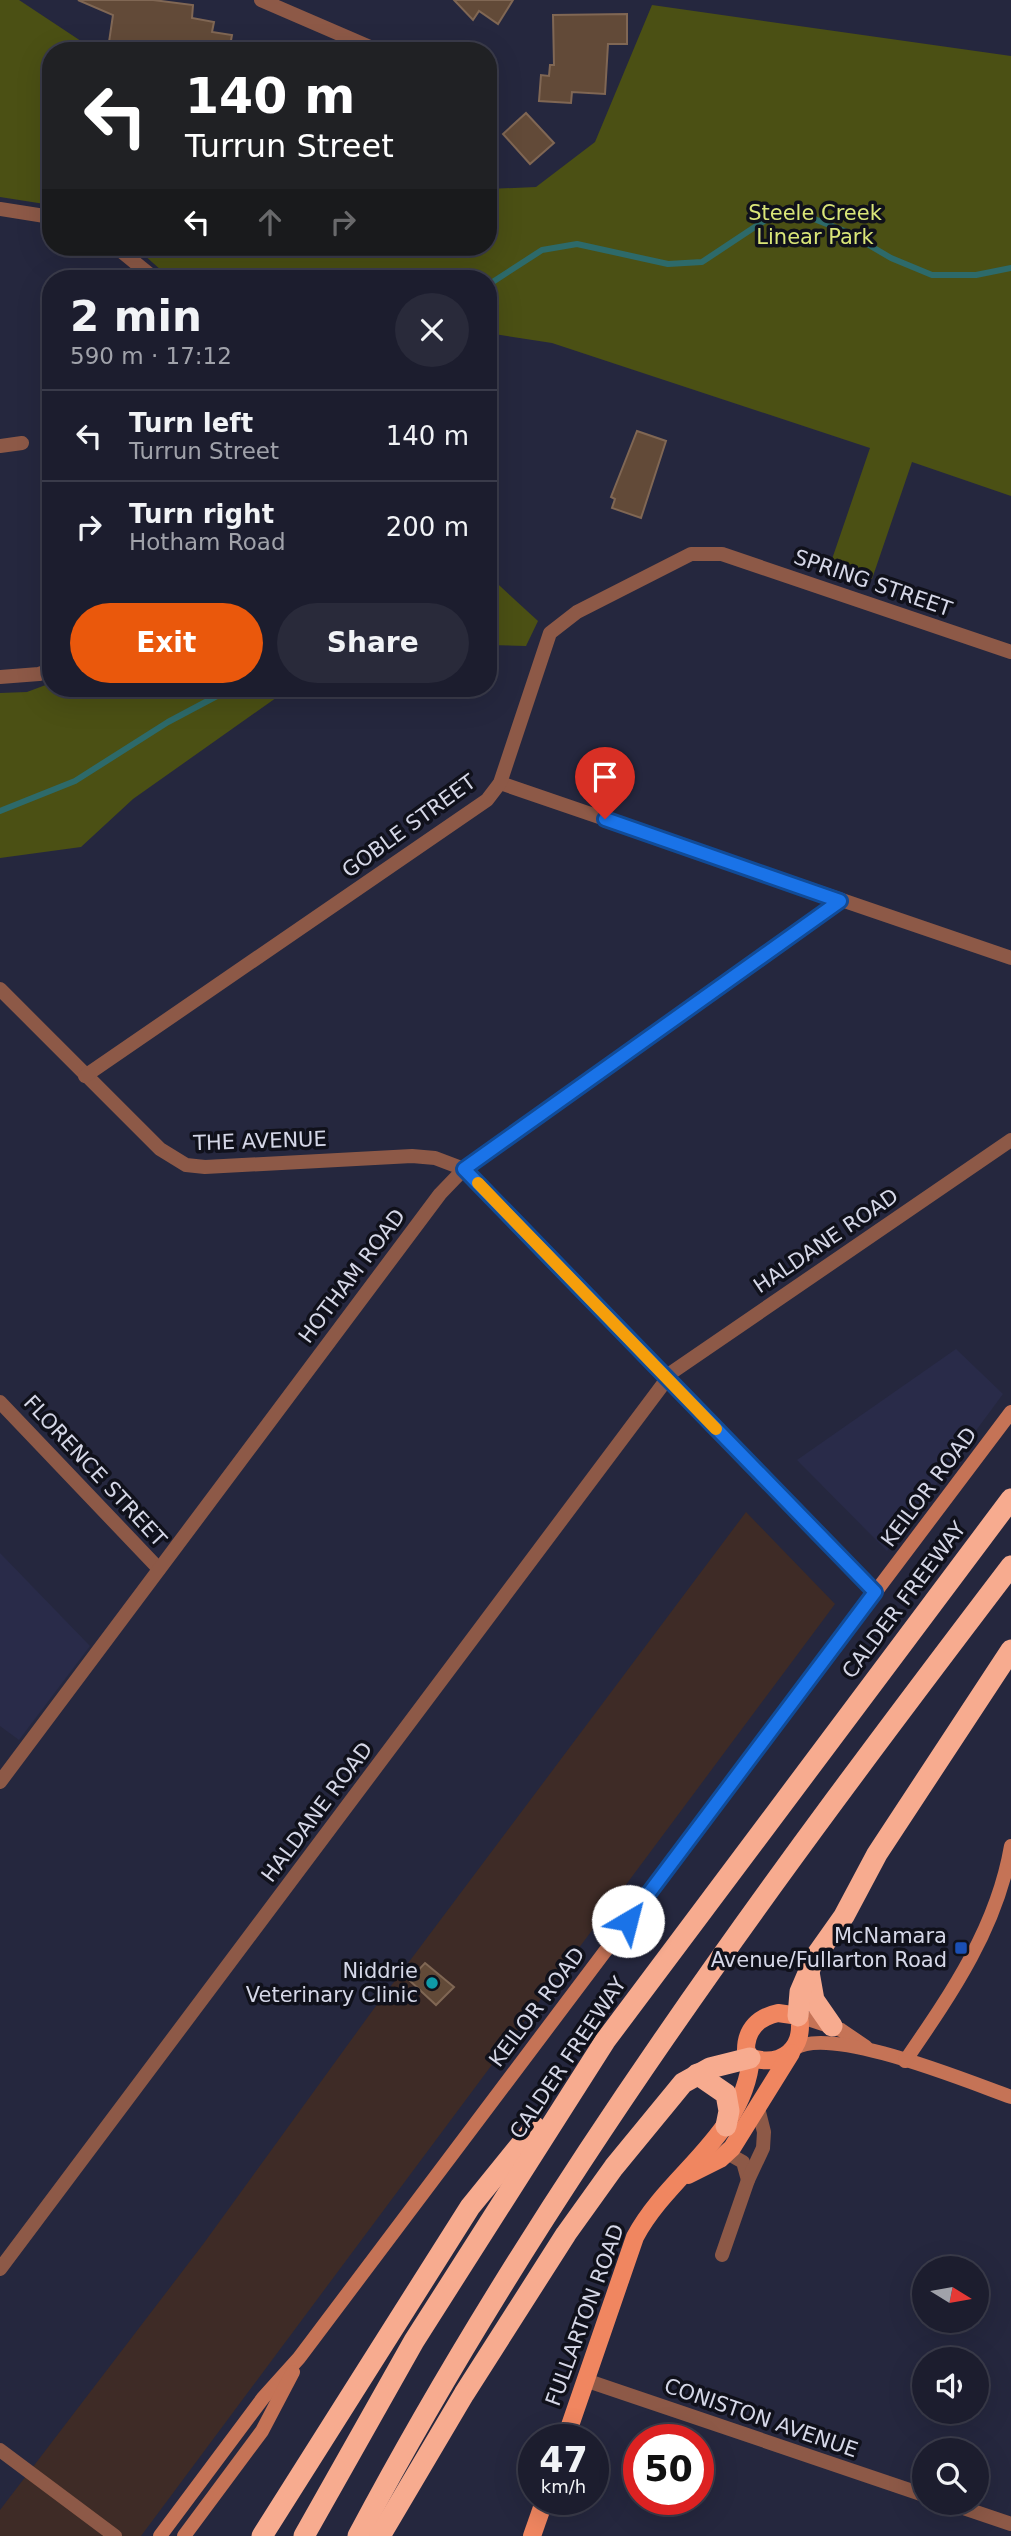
<!DOCTYPE html>
<html lang="en">
<head>
<meta charset="utf-8">
<style>
  :root { --surface:#1c1d2e; --page:#292a3a; --text:#f1f3f6; --muted:#a0a2aa; --line:#3a3b4a; --accent:#ea580c }
  body { margin:0; font-family:"DejaVu Sans",sans-serif; background:var(--page); color:var(--text); height:100vh; display:flex; flex-direction:column; font-size:26px; white-space:nowrap }
  * { box-sizing:border-box; margin:0 }
  p { font-size:23px; color:var(--muted) }
  .icon { flex:none; width:38px; height:38px; fill:none; stroke:currentColor; stroke-width:2; stroke-linecap:round; stroke-linejoin:round }
  .map { position:relative; flex:1; overflow:hidden }
  .drawer { position:absolute; left:42px; top:270px; width:455px; height:427px; display:flex; flex-direction:column; background:var(--surface); border-radius:28px; box-shadow:0 7px 28px #0002,0 0 0 2px var(--line) }
  .drawer>* { flex:none }
  .banner { position:absolute; left:42px; top:42px; width:455px; height:214px; border-radius:28px; box-shadow:0 7px 28px #0002,0 0 0 2px var(--line); background:#202124; color:#fff; overflow:hidden }
  .needle { width:46px; rotate:101deg }
  .tools { position:absolute; left:912px; top:2256px; display:grid; gap:14px }
  .tools a { display:grid; place-items:center; width:77px; height:77px; border-radius:50%; background:var(--surface); box-shadow:0 7px 28px #0002,0 0 0 2px var(--line); font-size:35px }
  .speed { position:absolute; left:518px; top:2424px; display:flex; gap:14px; font-size:35px; font-weight:700; text-align:center }
  .speed>* { display:grid; place-content:center; width:91px; height:91px; border-radius:50%; background:var(--surface); box-shadow:0 7px 28px #0002,0 0 0 2px var(--line); line-height:1 }
  .speed small { font-size:18px; font-weight:400 }
  .speed .limit { border:10px solid #d22; background:#fff; color:#111 }
  .pin { position:absolute; display:grid; place-items:center; width:60px; height:60px; color:#fff; margin:-72px -30px; border-radius:50% 50% 50% 0; rotate:-45deg; box-shadow:0 0 7px #0007 }
  .pin .icon { rotate:45deg }
  .me { position:absolute; width:77px; margin:-38px; rotate:37deg; stroke-linejoin:round; filter:drop-shadow(0 0 5px #0008) }
  .turn { display:flex; align-items:center; gap:24px; height:147px; padding:0 28px; font-size:32px }
  .turn .icon { width:91px; height:91px; stroke-width:2.5 }
  .turn b { display:block; font-size:49px; line-height:60px }
  .lanes { display:flex; align-items:center; height:66px; padding:0 28px; background:#0003; justify-content:center; gap:35px; direction:ltr }
  .lanes .off { opacity:.35 }
  .round { display:grid; place-items:center; flex:none; width:74px; height:74px; border-radius:37px; background:var(--page) }
  .overview { display:flex; align-items:center; justify-content:space-between; height:119px; padding:0 28px }
  h1 { font-size:42px; font-weight:700; line-height:52px }
  .button { display:flex; gap:14px; margin-top:auto; padding:14px 28px }
  .button a { flex:1; height:80px; border-radius:42px; background:var(--accent); color:#fff; font-size:28px; font-weight:700; line-height:80px; text-align:center }
  .button a+a { background:var(--page); color:var(--text) }
  ul { padding:0; list-style:none }
  li { display:flex; align-items:center; gap:21px; height:91px; padding:0 28px; border-top:2px solid var(--line) }
  li div { flex:1 }
  li b { display:block; font-size:26px }
  li em { font-style:normal }
  .map>svg:first-child { display:block }
  .built { fill:#292b49 }
  .industrial { fill:#3e2b26 }
  .green { fill:#4b5014 }
  .lines { fill:none; stroke-linecap:round; stroke-linejoin:round }
  .stream { stroke:#2d6a6a; stroke-width:6 }
  .building { fill:#624a38; stroke:#806754; stroke-width:2 }
  .street { stroke:#8d5947; stroke-width:14 }
  .secondary { stroke:#c57356; stroke-width:14 }
  .primary { stroke:#f08660; stroke-width:18 }
  .highway { stroke:#f7ab8f; stroke-width:21 }
  .route-casing { stroke:#114b97; stroke-width:18 }
  .route { stroke:#1a73e8; stroke-width:12 }
  .slow { stroke:#f59e0b; stroke-width:12 }
  .transit-dot { fill:#1a4fb4; stroke:#10111b; stroke-width:2.5 }
  .culture-dot { fill:#0f9aa8; stroke:#10111b; stroke-width:2.5 }
  .labels { text-anchor:middle; stroke-width:7; stroke-linejoin:round; paint-order:stroke }
  .park-label { font-size:21px; fill:#dae678; stroke:#10111b }
  .street-label { font-size:21px; fill:#d5d7e7; stroke:#10111b }
  .poi-label { font-size:21px; fill:#d5d7e7; stroke:#10111b; text-anchor:end }
</style>
</head>
<body>
<div class="map">
<svg width="1011" height="2536" viewBox="0 0 1011 2536">
  <rect width="100%" height="100%" fill="#25273e"/>
  <g class="built">
    <polygon points="956,1349 1003,1394 887,1551 797,1460"/>
    <polygon points="0,1553 90,1646 19,1740 0,1726"/>
  </g>
  <polygon class="industrial" points="746,1512 835,1604 141,2536 0,2536 0,2510 204,2243 370,2014"/>
  <g class="green">
    <polygon points="0,0 19,0 96,51 51,51 51,205 0,197"/>
    <polygon points="652,5 1011,56 1011,496 912,462 872,579 830,565 870,448 552,343 488,333 488,278 170,278 135,247 488,247 488,189 536,187 595,142"/>
    <polygon points="488,575 538,621 526,646 488,645"/>
    <polygon points="51,683 51,688 290,688 133,799 81,847 0,858 0,693 27,692"/>
  </g>
  <g class="lines">
    <g class="stream">
      <polyline points="488,285 542,250 577,244 668,264 702,262 773,215 804,215 847,232 891,258 932,275 976,275 1011,268"/>
      <polyline points="0,811 75,781 168,722 232,688"/>
    </g>
  </g>
  <g class="building">
    <polygon points="78,0 153,0 193,5 192,18 214,22 212,32 232,35 229,51 151,51 152,46 109,42 113,15"/>
    <polygon points="454,0 513,0 498,24 479,11 473,20"/>
    <polygon points="627,14 627,44 608,44 605,94 572,92 571,103 539,101 541,75 549,76 550,65 554,65 553,15"/>
    <polygon points="526,113 554,143 530,164 503,134"/>
    <polygon points="637,431 666,441 641,518 612,508 615,499 611,497"/>
    <polygon points="425,1963 454,1987 436,2005 409,1980"/>
  </g>
  <g class="lines">
    <g class="street">
      <polyline points="261,0 379,51"/>
      <polyline points="0,209 51,217"/>
      <polyline points="116,247 154,278"/>
      <polyline points="0,446 22,443"/>
      <polyline points="0,677 39,674 51,670"/>
      <polyline points="500,783 1011,958"/>
      <polyline points="0,989 160,1149 186,1165 205,1167 412,1156 435,1158 464,1169 875,1592"/>
      <polyline points="85,1076 487,800 500,783 550,633 577,612 691,554 722,554 1011,652"/>
      <polyline points="665,1377 1011,1140"/>
      <polyline points="0,1402 159,1569"/>
      <polyline points="0,1782 440,1194 464,1169 840,900"/>
      <polyline points="727,2153 743,2162 748,2180"/>
      <polyline points="722,2255 748,2180 763,2148 764,2132 758,2108"/>
      <polyline points="0,2269 667,1379"/>
      <polyline points="585,2380 924,2495"/>
      <polyline points="0,2450 115,2536"/>
      <polyline points="946,2502 1011,2524"/>
    </g>
    <g class="secondary">
      <polyline points="799,2016 841,2030 866,2047"/>
      <path d="M794,2049C829,2024 969,2082 1011,2097"/>
      <path d="M905,2061C951,1994 997,1928 1011,1846"/>
      <polyline points="160,2536 263,2398 299,2358 1011,1412"/>
      <polyline points="184,2536 262,2431 293,2372"/>
    </g>
    <g class="primary">
      <path d="M778,2013L799,2016C805,2049 782,2067 751,2058L746,2050C746,2029 759,2017 778,2013Z"/>
      <polyline points="688,2175 720,2159 732,2148 791,2053"/>
      <path d="M565,2440L635,2237C669,2173 744,2136 751,2058"/>
      <polyline points="532,2536 545,2499"/>
    </g>
    <g class="highway">
      <polyline points="809,1972 814,2000 832,2026"/>
      <polyline points="798,2016 800,1992 815,1957 844,1916 877,1854 1011,1650"/>
      <polyline points="697,2074 726,2094 729,2111 726,2126"/>
      <polyline points="262,2536 470,2207 535,2127"/>
      <polyline points="304,2536 414,2341 605,2041 1011,1499"/>
      <path d="M358,2536C541,2191 775,1876 1011,1566"/>
      <polyline points="380,2536 464,2394 566,2234 614,2167 683,2083 710,2068 750,2058"/>
    </g>
  </g>
  <g class="lines">
    <defs>
      <polyline id="route" points="605,819 840,901 464,1169 875,1592 628,1921"/>
    </defs>
    <use href="#route" class="route-casing"/>
    <use href="#route" class="route"/>
    <polyline class="slow" points="478,1183 716,1429"/>
  </g>
  <rect class="transit-dot" x="954" y="1941" width="14" height="14" rx="3.5"/>
  <circle class="culture-dot" cx="432" cy="1983" r="7"/>
  <g class="labels">
    <g class="park-label">
      <text x="815" y="220">Steele Creek<tspan x="815" dy="24">Linear Park</tspan></text>
    </g>
    <g class="street-label">
      <text transform="translate(873 583) rotate(19)" y="7">SPRING STREET</text>
      <text transform="translate(409 826) rotate(-36)" y="7">GOBLE STREET</text>
      <text transform="translate(260 1141) rotate(-2)" y="7">THE AVENUE</text>
      <text transform="translate(826 1241) rotate(-34)" y="7">HALDANE ROAD</text>
      <text transform="translate(352 1276) rotate(-53)" y="7">HOTHAM ROAD</text>
      <text transform="translate(95 1471) rotate(47)" y="7">FLORENCE STREET</text>
      <text transform="translate(929 1487) rotate(-53)" y="7">KEILOR ROAD</text>
      <text transform="translate(904 1600) rotate(-53)" y="7">CALDER FREEWAY</text>
      <text transform="translate(317 1812) rotate(-53)" y="7">HALDANE ROAD</text>
      <text transform="translate(537 2007) rotate(-53)" y="7">KEILOR ROAD</text>
      <text transform="translate(568 2058) rotate(-56)" y="7">CALDER FREEWAY</text>
      <text transform="translate(585 2315) rotate(-70)" y="7">FULLARTON ROAD</text>
      <text transform="translate(761 2418) rotate(19)" y="7">CONISTON AVENUE</text>
    </g>
    <g class="poi-label">
      <text x="947" y="1943">McNamara<tspan x="947" dy="24">Avenue/Fullarton Road</tspan></text>
      <text x="418" y="1978">Niddrie<tspan x="418" dy="24">Veterinary Clinic</tspan></text>
    </g>
  </g>
</svg>
<div class="tools">
<a><svg class="needle" viewBox="-14 -14 28 28"><path d="M0-13l5 13h-10z" fill="#e53935"/><path d="M0 13l5-13h-10z" fill="#a0a2aa"/></svg></a>
<a><svg class="icon" aria-label="sound" viewBox="0 0 24 24"><path d="M4 9h4l5-4v14l-5-4H4zM17 9q2 3 0 6"/></svg></a>
<a><svg class="icon" aria-label="search" viewBox="0 0 24 24"><circle cx="10" cy="10" r="6"/><path d="M15 15l6 6"/></svg></a>
</div>
<div class="speed"><div>47<small>km/h</small></div><div class="limit">50</div></div>
<div class="pin" style="left:605px;top:819px;background:#d93025"><svg class="icon" aria-label="arrive" viewBox="0 0 24 24"><path d="M6 21V4h12l-3 4 3 4H6"/></svg></div>
<svg class="me" style="left:628px;top:1921px" viewBox="-20 -20 40 40"><circle r="19" fill="#fff"/><path d="M0-13L10 11 0 6-10 11z" fill="#1a73e8"/></svg>
<div class="banner">
<div class="turn"><svg class="icon" aria-label="left" viewBox="0 0 24 24"><path d="M17 20v-9H6M10 6l-5 5 5 5"/></svg><div><b>140 m</b>Turrun Street</div></div>
<div class="lanes"><svg class="icon" aria-label="left" viewBox="0 0 24 24"><path d="M17 20v-9H6M10 6l-5 5 5 5"/></svg><svg class="icon off" aria-label="ahead" viewBox="0 0 24 24"><path d="M12 20V5M6 11l6-6 6 6"/></svg><svg class="icon off" aria-label="right" viewBox="0 0 24 24"><path d="M7 20v-9h11M14 6l5 5-5 5"/></svg></div>
</div>
<section class="drawer">
<div class="overview"><div><h1>2 min</h1><p>590 m · 17:12</p></div><a class="round"><svg class="icon" aria-label="close" viewBox="0 0 24 24"><path d="M6 6l12 12M18 6L6 18"/></svg></a></div>
<ul>
<li><svg class="icon" aria-label="left" viewBox="0 0 24 24"><path d="M17 20v-9H6M10 6l-5 5 5 5"/></svg><div><b>Turn left</b><p>Turrun Street</p></div><em>140 m</em></li>
<li><svg class="icon" aria-label="right" viewBox="0 0 24 24"><path d="M7 20v-9h11M14 6l5 5-5 5"/></svg><div><b>Turn right</b><p>Hotham Road</p></div><em>200 m</em></li>
</ul>
<div class="button"><a>Exit</a><a>Share</a></div>
</section>
</div>
</body>
</html>
